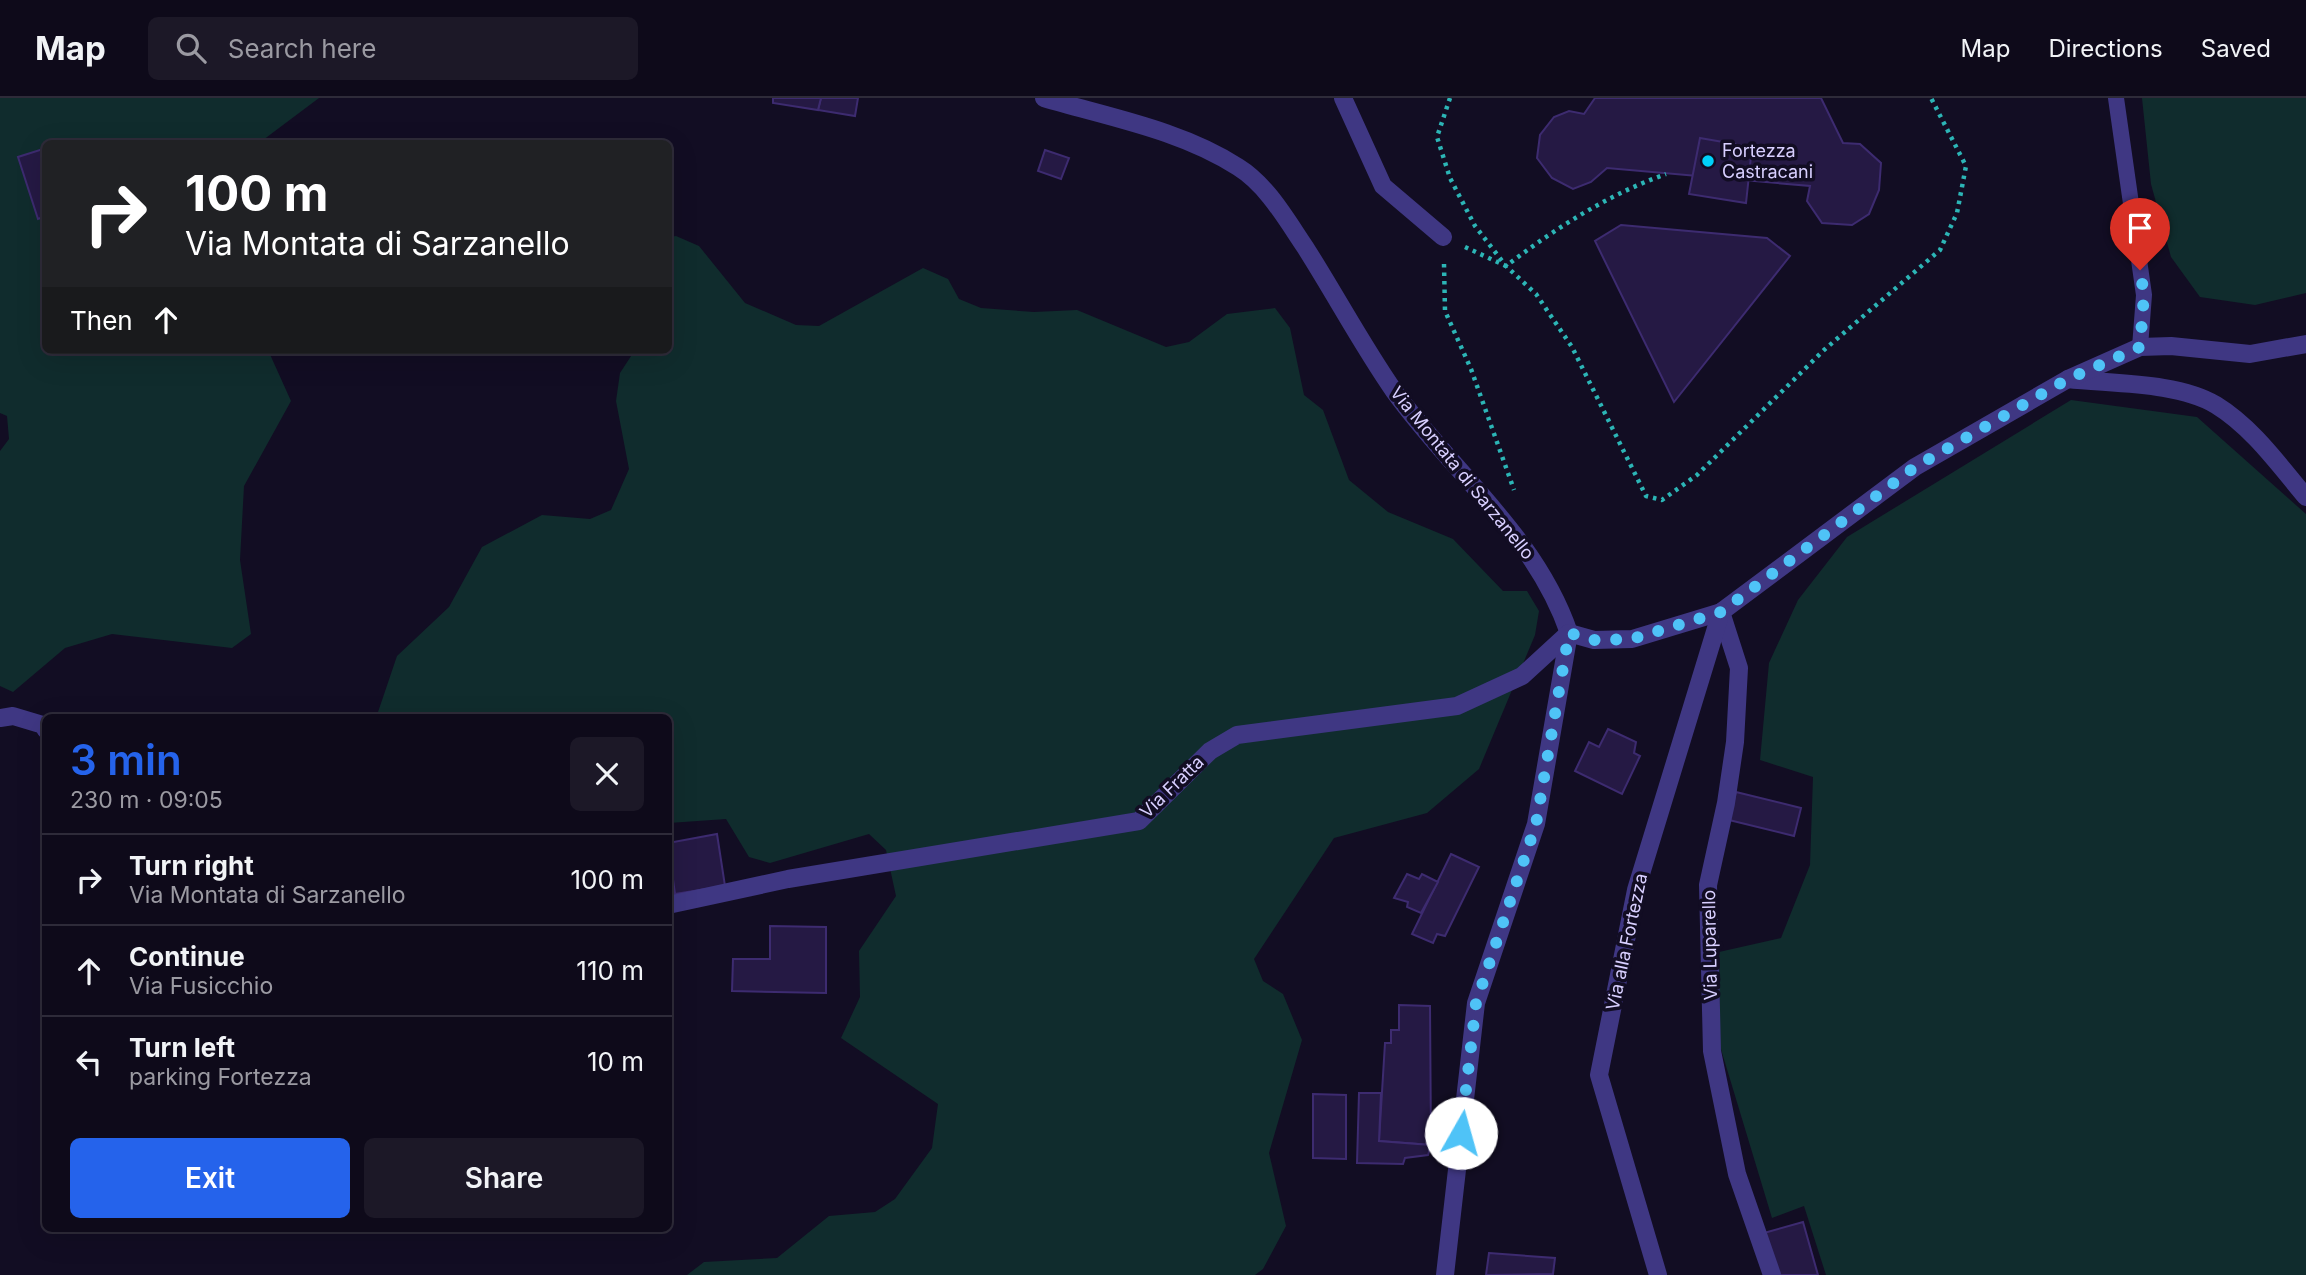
<!DOCTYPE html>
<html lang="en">
<head>
<meta charset="utf-8">
<style>
  :root { --surface:#0e0a1a; --page:#1c1827; --text:#f1f3f6; --muted:#9b9aa2; --line:#2e2b39; --accent:#2563eb }
  body { margin:0; font-family:Inter,sans-serif; background:var(--page); color:var(--text); height:100vh; display:flex; flex-direction:column; font-size:26px; white-space:nowrap }
  * { box-sizing:border-box; margin:0 }
  p { font-size:23px; color:var(--muted) }
  .icon { flex:none; width:38px; height:38px; fill:none; stroke:currentColor; stroke-width:2; stroke-linecap:round; stroke-linejoin:round }
  .map { position:relative; flex:1; overflow:hidden }
  .sheet { position:absolute; left:42px; top:616px; width:630px; height:518px; display:flex; flex-direction:column; background:var(--surface); border-radius:10px; box-shadow:0 7px 28px #0002,0 0 0 2px var(--line) }
  .sheet>* { flex:none }
  .top-card { position:absolute; left:42px; top:42px; width:630px; height:214px; border-radius:10px; box-shadow:0 7px 28px #0002,0 0 0 2px var(--line); background:#202124; color:#fff; overflow:hidden }
  .pin { position:absolute; display:grid; place-items:center; width:60px; height:60px; color:#fff; margin:-72px -30px; border-radius:50% 50% 50% 0; rotate:-45deg; box-shadow:0 0 7px #0007 }
  .pin .icon { rotate:45deg }
  .me { position:absolute; width:77px; margin:-38px; rotate:7deg; stroke-linejoin:round; filter:drop-shadow(0 0 5px #0008) }
  .turn { display:flex; align-items:center; gap:24px; height:147px; padding:0 28px; font-size:32px }
  .turn .icon { width:91px; height:91px; stroke-width:2.5 }
  .turn b { display:block; font-size:49px; line-height:60px }
  .then { display:flex; align-items:center; height:66px; padding:0 28px; background:#0003; gap:14px; font-size:26px }
  .round { display:grid; place-items:center; flex:none; width:74px; height:74px; border-radius:10px; background:var(--page) }
  .overview { display:flex; align-items:center; justify-content:space-between; height:119px; padding:0 28px }
  h1 { font-size:42px; font-weight:600; line-height:52px; color:var(--accent) }
  .action { display:flex; gap:14px; margin-top:auto; padding:14px 28px }
  .action a { flex:1; height:80px; border-radius:10px; background:var(--accent); color:#fff; font-size:28px; font-weight:600; line-height:80px; text-align:center }
  .action a+a { background:var(--page); color:var(--text) }
  ul { padding:0; list-style:none }
  li { display:flex; align-items:center; gap:21px; height:91px; padding:0 28px; border-top:2px solid var(--line) }
  li div { flex:1 }
  li b { display:block; font-size:26px }
  li em { font-style:normal }
  header { display:flex; align-items:center; gap:42px; box-sizing:border-box; height:98px; padding:0 35px; background:var(--surface); border-bottom:2px solid var(--line) }
  header strong { font-size:33px }
  nav { display:flex; gap:38px; margin-inline-start:auto; font-size:24px }
  .search { width:490px; height:63px; background:var(--page); display:flex; align-items:center; gap:18px; box-sizing:border-box; padding:0 24px; border-radius:10px; color:var(--muted); font-size:26px }
  .map>svg:first-child { display:block }
  .green { fill:#102c2d }
  .building { fill:#251944; stroke:#3d2b70; stroke-width:2 }
  .lines { fill:none; stroke-linecap:round; stroke-linejoin:round }
  .path { stroke:#2cb5b6; stroke-width:4.5; stroke-dasharray:3.5 5; stroke-linecap:butt }
  .lane { stroke:#3f3783; stroke-width:16 }
  .street { stroke:#3f3783; stroke-width:18 }
  .route { stroke:#4fc3f7; stroke-width:12; stroke-dasharray:0 21.6 }
  .poi-dot { fill:#00d1fa; stroke:#120d23; stroke-width:2.5 }
  .labels { text-anchor:middle; stroke-width:7; stroke-linejoin:round; paint-order:stroke }
  .poi-label { font-size:18px; fill:#d8cfff; stroke:#120d23; text-anchor:start }
  .street-label { font-size:18px; fill:#d8cfff; stroke:#120d23 }
</style>
</head>
<body>
<header>
<strong>Map</strong>
<div class="search"><svg class="icon" aria-label="search" viewBox="0 0 24 24"><circle cx="10" cy="10" r="6"/><path d="M15 15l6 6"/></svg>Search here</div>
<nav><a>Map</a><a>Directions</a><a>Saved</a></nav>
</header>
<div class="map">
<svg width="2306" height="1177" viewBox="0 0 2306 1177">
  <rect width="100%" height="100%" fill="#120d23"/>
  <g class="green">
    <polygon points="0,0 319,0 259,45 46,46 46,252 268,252 291,303 244,388 240,462 251,536 232,550 112,536 65,550 13,594 0,588 0,353 9,341 7,318 0,315"/>
    <polygon points="2142,0 2306,0 2306,195 2255,207 2200,199 2171,159 2151,86"/>
    <polygon points="676,138 699,148 745,205 796,227 819,228 923,170 948,181 959,201 981,210 1034,214 1077,212 1166,249 1189,244 1227,216 1275,210 1290,230 1304,297 1323,312 1349,382 1388,414 1453,441 1503,493 1527,493 1539,513 1535,537 1479,671 1427,715 1334,740 1254,861 1263,883 1283,896 1302,942 1269,1055 1286,1128 1263,1171 1255,1177 687,1177 704,1164 777,1160 829,1118 875,1114 895,1101 932,1050 938,1006 841,940 860,899 859,853 896,798 886,752 869,736 770,765 749,759 726,721 669,725 668,620 376,620 397,558 449,509 482,449 542,417 590,421 611,412 629,371 616,303 620,275 635,252 668,252 669,139"/>
    <polygon points="2071,302 2197,319 2306,416 2306,1177 1826,1177 1804,1108 1772,1120 1720,948 1719,854 1781,840 1810,767 1813,679 1760,662 1769,565 1798,502 1847,439"/>
  </g>
  <g class="building">
    <polygon points="821,0 858,0 855,18 818,12"/>
    <polygon points="821,0 818,12 773,5 773,0"/>
    <polygon points="1595,0 1821,0 1843,45 1860,46 1881,65 1879,92 1869,116 1852,127 1822,125 1807,103 1810,88 1607,70 1591,84 1573,91 1552,80 1537,60 1540,37 1554,19 1569,13 1584,16"/>
    <polygon points="1700,40 1752,49 1746,105 1689,96"/>
    <polygon points="46,50 46,118 38,121 18,59"/>
    <polygon points="1045,52 1069,60 1061,81 1038,73"/>
    <polygon points="1621,127 1767,140 1790,158 1674,304 1595,143"/>
    <polygon points="1608,631 1636,644 1634,655 1640,658 1622,696 1575,673 1589,644 1599,649"/>
    <polygon points="1736,694 1801,710 1794,738 1729,722"/>
    <polygon points="717,736 725,788 675,796 668,745"/>
    <polygon points="1451,756 1479,769 1445,838 1437,836 1433,845 1412,836"/>
    <polygon points="1407,776 1419,781 1422,776 1438,784 1421,815 1407,809 1408,804 1394,800"/>
    <polygon points="770,828 826,829 826,895 732,893 733,861 770,861"/>
    <polygon points="1399,907 1430,908 1431,1047 1379,1043 1385,945 1391,945 1391,932 1399,932"/>
    <polygon points="1359,995 1381,995 1379,1043 1431,1047 1428,1057 1405,1060 1403,1066 1357,1065"/>
    <polygon points="1313,996 1346,997 1346,1061 1313,1060"/>
    <polygon points="1803,1124 1818,1177 1776,1177 1764,1135"/>
    <polygon points="1489,1155 1555,1160 1553,1176 1486,1177"/>
  </g>
  <g class="lines">
    <g class="path">
      <polyline points="1450,0 1437,39 1450,80 1475,128 1506,168 1536,196 1572,249 1646,398 1662,402 1697,377 1824,252 1940,152 1957,115 1966,68 1931,0"/>
      <path d="M1465,149L1506,168C1556,130 1607,97 1666,76"/>
      <polyline points="1444,166 1445,213 1471,271 1514,392"/>
    </g>
    <polyline class="lane" points="2116,0 2144,197 2140,249"/>
    <g class="street">
      <path d="M1044,0C1108,19 1181,32 1238,69C1267,87 1286,121 1305,149C1335,196 1362,247 1394,293C1453,375 1536,438 1569,535L1536,726L1476,905L1445,1177"/>
      <polyline points="1343,0 1383,88 1443,139"/>
      <path d="M2068,281C2112,286 2178,284 2216,307C2252,329 2279,367 2306,399"/>
      <polyline points="1721,514 1739,570 1735,644 1726,705 1708,787 1712,953 1737,1076 1772,1177"/>
      <polyline points="1569,535 1594,542 1632,541 1721,514 1915,369 2068,281 2140,249 2171,248 2250,256 2306,246"/>
      <polyline points="0,620 13,618 43,627 46,632"/>
      <polyline points="668,807 788,781 1139,723 1210,653 1237,637 1457,608 1522,578 1569,535"/>
      <polyline points="1658,1177 1599,977 1636,792 1721,514"/>
    </g>
  </g>
  <g class="lines">
    <polyline class="route" points="1461,1035 1476,905 1536,726 1569,535 1594,542 1632,541 1721,514 1915,369 2068,281 2140,249 2144,197 2140,172"/>
  </g>
  <circle class="poi-dot" cx="1708" cy="63" r="7"/>
  <g class="labels">
    <g class="poi-label">
      <text x="1722" y="59">Fortezza<tspan x="1722" dy="21">Castracani</tspan></text>
    </g>
    <g class="street-label">
      <text transform="translate(1462 375) rotate(51)" y="6">Via Montata di Sarzanello</text>
      <text transform="translate(1172 689) rotate(-44)" y="6">Via Fratta</text>
      <text transform="translate(1627 844) rotate(-78)" y="6">Via alla Fortezza</text>
      <text transform="translate(1710 847) rotate(-91)" y="6">Via Luparello</text>
    </g>
  </g>
</svg>
<div class="pin" style="left:2140px;top:172px;background:#d93025"><svg class="icon" aria-label="arrive" viewBox="0 0 24 24"><path d="M6 21V4h12l-3 4 3 4H6"/></svg></div>
<svg class="me" style="left:1461px;top:1035px" viewBox="-20 -20 40 40"><circle r="19" fill="#fff"/><path d="M0-13L10 11 0 6-10 11z" fill="#4fc3f7"/></svg>
<div class="top-card">
<div class="turn"><svg class="icon" aria-label="right" viewBox="0 0 24 24"><path d="M7 20v-9h11M14 6l5 5-5 5"/></svg><div><b>100 m</b>Via Montata di Sarzanello</div></div>
<div class="then">Then<svg class="icon" aria-label="ahead" viewBox="0 0 24 24"><path d="M12 20V5M6 11l6-6 6 6"/></svg></div>
</div>
<section class="sheet">
<div class="overview"><div><h1>3 min</h1><p>230 m · 09:05</p></div><a class="round"><svg class="icon" aria-label="close" viewBox="0 0 24 24"><path d="M6 6l12 12M18 6L6 18"/></svg></a></div>
<ul>
<li><svg class="icon" aria-label="right" viewBox="0 0 24 24"><path d="M7 20v-9h11M14 6l5 5-5 5"/></svg><div><b>Turn right</b><p>Via Montata di Sarzanello</p></div><em>100 m</em></li>
<li><svg class="icon" aria-label="ahead" viewBox="0 0 24 24"><path d="M12 20V5M6 11l6-6 6 6"/></svg><div><b>Continue</b><p>Via Fusicchio</p></div><em>110 m</em></li>
<li><svg class="icon" aria-label="left" viewBox="0 0 24 24"><path d="M17 20v-9H6M10 6l-5 5 5 5"/></svg><div><b>Turn left</b><p>parking Fortezza</p></div><em>10 m</em></li>
</ul>
<div class="action"><a>Exit</a><a>Share</a></div>
</section>
</div>
</body>
</html>
